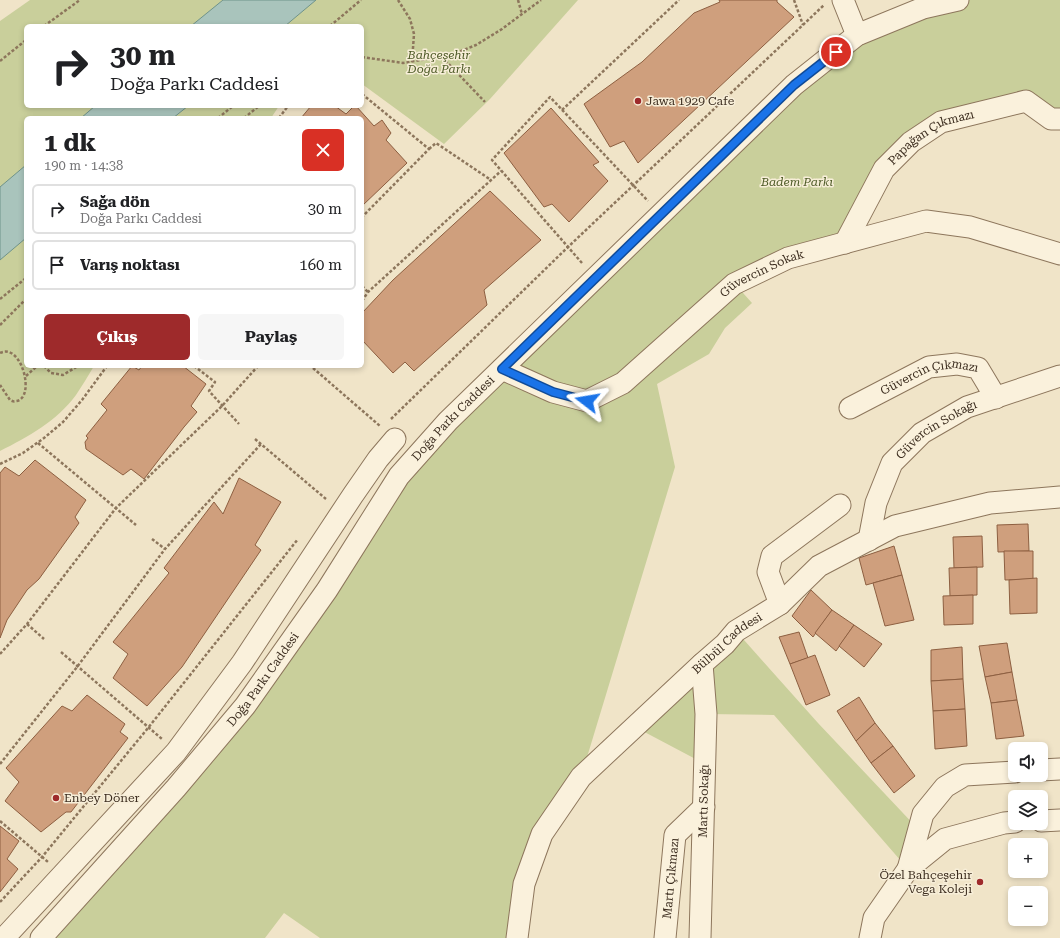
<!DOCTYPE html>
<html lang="tr">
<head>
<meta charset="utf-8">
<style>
  :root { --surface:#fff; --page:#f6f6f6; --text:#202124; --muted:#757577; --line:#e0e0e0; --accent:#9e2a2b }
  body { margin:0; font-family:"Roboto Serif",serif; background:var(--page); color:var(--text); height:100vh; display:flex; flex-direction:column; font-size:15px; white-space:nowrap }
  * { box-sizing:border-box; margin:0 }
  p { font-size:13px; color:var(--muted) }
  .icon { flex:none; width:22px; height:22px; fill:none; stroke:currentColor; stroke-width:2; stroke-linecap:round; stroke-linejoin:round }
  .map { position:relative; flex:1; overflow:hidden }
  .details { position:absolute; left:24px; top:116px; width:340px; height:252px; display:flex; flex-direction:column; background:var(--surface); border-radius:6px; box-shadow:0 2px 6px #0003 }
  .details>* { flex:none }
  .hud { position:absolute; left:24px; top:24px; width:340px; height:84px; border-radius:6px; box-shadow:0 2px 6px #0003; background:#fff; color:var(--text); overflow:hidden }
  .controls { position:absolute; left:1008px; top:742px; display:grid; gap:8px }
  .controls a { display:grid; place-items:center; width:40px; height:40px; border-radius:6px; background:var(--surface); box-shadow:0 2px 6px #0003; font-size:20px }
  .pin { position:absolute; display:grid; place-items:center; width:34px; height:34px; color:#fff; margin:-17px; border:2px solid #fff; border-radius:50%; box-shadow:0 1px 4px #0007 }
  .me { position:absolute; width:44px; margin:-22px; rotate:284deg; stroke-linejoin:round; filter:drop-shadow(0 0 3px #0008) }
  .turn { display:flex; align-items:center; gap:14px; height:84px; padding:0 20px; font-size:18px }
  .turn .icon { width:52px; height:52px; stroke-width:2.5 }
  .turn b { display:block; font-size:28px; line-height:34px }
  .round { display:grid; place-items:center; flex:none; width:42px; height:42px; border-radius:6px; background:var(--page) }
  .headline { display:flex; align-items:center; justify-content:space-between; height:68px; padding:0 20px }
  h1 { font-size:24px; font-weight:700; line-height:30px }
  .primary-button { display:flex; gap:8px; margin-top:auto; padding:8px 20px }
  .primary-button a { flex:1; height:46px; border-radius:6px; background:var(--accent); color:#fff; font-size:16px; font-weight:700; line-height:46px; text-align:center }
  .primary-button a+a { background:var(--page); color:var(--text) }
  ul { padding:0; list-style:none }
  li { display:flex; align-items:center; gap:12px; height:50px; margin:0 8px 6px; padding:0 12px; border:2px solid var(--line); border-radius:6px }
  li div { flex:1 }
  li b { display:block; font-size:15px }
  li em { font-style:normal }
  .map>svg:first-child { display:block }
  .green { fill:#c9cf9b }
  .water { fill:#a9c4bc; stroke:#6f938a }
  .building { fill:#cf9f7d; stroke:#8d5f41 }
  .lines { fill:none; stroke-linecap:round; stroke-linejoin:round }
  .minor-casing { stroke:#8d765c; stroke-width:23 }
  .path { stroke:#8d765c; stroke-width:2.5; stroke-dasharray:3 2; stroke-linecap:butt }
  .minor { stroke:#faf1dc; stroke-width:21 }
  .route-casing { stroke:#114b97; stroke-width:10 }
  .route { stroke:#1a73e8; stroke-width:7 }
  .poi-dot { fill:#9e2a2b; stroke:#f7eed8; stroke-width:1.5 }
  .labels { text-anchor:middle; stroke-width:3; stroke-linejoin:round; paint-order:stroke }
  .park-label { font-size:12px; font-style:italic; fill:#4d5a26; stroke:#f7eed8 }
  .poi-label { font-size:12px; fill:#3d2e20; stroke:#f7eed8; text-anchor:start }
  .street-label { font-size:12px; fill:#3d2e20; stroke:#f7eed8 }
</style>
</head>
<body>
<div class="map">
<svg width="1060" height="938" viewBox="0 0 1060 938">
  <rect width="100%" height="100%" fill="#f0e4c8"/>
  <g class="green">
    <path d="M30,0H578L490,99L444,144L362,84V26H26V106H279L271,118H26V366H94C88,376 82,386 76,395C57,421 28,437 0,451V21Z"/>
    <polygon points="958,0 1060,0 1060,119 1026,101 911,142 845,243 735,284 752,303 725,328 709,354 657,384 675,467 581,777 542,834 517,938 320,938 284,913 265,938 41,938 176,788 399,476 857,35"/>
    <polygon points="736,631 818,723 919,830 908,869 774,715 706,714 705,764 635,727"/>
  </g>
  <g class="water">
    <polygon points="223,0 316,0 285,26 191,26"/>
    <polygon points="95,106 188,106 173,118 81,118"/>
    <polygon points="26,165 26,238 0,260 0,187"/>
  </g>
  <g class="building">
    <polygon points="719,0 777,0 777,2 794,17 638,163 624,141 610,147 584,104 642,62 694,13 720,2"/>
    <polygon points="311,106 335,106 346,114 354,106 356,106 374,126 382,120 391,133 386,140 407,163 362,206 362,118 301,118"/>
    <polygon points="551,108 599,162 593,165 608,181 569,222 552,204 544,207 504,153"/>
    <polygon points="490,191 541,240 484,290 487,305 414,371 405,362 393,373 362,340 362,313 393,280"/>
    <polygon points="132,366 139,370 142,366 183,366 206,384 191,406 197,412 184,427 144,479 131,469 123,475 86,449 85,442 88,438 86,436 107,410 101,404"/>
    <polygon points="35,460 86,500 75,517 79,523 39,579 27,590 7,620 0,638 0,473 5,467 19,476"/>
    <polygon points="239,478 281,502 255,545 261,550 182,667 147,706 113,678 128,654 113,642 169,573 164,568 214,502 223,514"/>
    <polygon points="1028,524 1029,551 998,552 997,525"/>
    <polygon points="982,536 983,567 954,568 953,537"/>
    <polygon points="894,546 902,575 866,585 859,558"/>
    <polygon points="1004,551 1033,551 1033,579 1005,580"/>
    <polygon points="977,567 977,595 950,596 949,568"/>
    <polygon points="902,575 914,620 885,626 873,583"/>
    <polygon points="1037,578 1037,613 1010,614 1009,580"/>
    <polygon points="811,590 832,610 813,637 792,616"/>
    <polygon points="973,595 973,624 944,625 943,596"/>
    <polygon points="832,610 854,625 836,651 815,633"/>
    <polygon points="854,625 882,644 864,667 839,646"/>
    <polygon points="799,632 808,658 790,664 779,637"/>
    <polygon points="1007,643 1012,672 985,677 979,646"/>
    <polygon points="962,647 963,679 931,681 931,650"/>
    <polygon points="815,655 830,695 806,705 790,664"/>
    <polygon points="1012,672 1017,700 991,703 985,677"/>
    <polygon points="963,679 965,709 933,711 931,681"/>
    <polygon points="87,695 125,724 120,732 128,738 71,812 66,812 41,832 5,801 19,782 6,768 62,706 72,711"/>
    <polygon points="859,697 875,723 856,741 837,711"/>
    <polygon points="1017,700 1024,736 996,739 991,703"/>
    <polygon points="965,709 967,746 935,749 933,711"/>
    <polygon points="875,723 893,746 871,763 856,741"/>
    <polygon points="893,746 915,776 894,793 871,763"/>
    <polygon points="0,826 19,841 7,859 18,869 0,892"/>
  </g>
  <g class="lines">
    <defs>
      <g id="minor">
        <polyline points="843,0 857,35"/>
        <path id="s1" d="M845,243L884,169L911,142L941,122L1026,101L1051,119H1060"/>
        <path id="s2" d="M502,369L553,392L587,401L623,383L734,284L788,258L926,221L970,227L1060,254"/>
        <path id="s3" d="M850,408L929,367L957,364L978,368L996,398"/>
        <path id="s4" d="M869,540L876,503L892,463L922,433L967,407L1060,376"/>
        <polyline points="780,604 768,572 772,556 840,505"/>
        <polyline points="1041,770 1060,769"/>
        <polyline points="1041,821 1060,820"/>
        <polyline points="908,869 923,814 945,787 965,775 1015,772"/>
        <polyline points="4,938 176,752 242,663 353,495 378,459 395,439"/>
        <path id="s5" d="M41,938L176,788L245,706L327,590L399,476L448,421L794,85L857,35L923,8L958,0"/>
        <path id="s6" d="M517,938L524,884L542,834L581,777L702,664L725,644L736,631L780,604L819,566L895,526L990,503L1060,497"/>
        <path id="s7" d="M665,938L675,835L704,807"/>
        <path id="s8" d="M700,938L706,714L702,664"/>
        <polyline points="870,938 874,918 908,869 945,839 1004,823 1015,822"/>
      </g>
    </defs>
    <use href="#minor" class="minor-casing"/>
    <g class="path">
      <polyline points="398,0 410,19 414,34 412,62"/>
      <polyline points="518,0 522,14"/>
      <polyline points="794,0 803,25"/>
      <polyline points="44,26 80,0"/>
      <polyline points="330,26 361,0"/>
      <polyline points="362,57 403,63 451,55 476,45 502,29 541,0"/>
      <polyline points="442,57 485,102"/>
      <polyline points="0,61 26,40"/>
      <polyline points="362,94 429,149 362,217"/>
      <polyline points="562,110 679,0"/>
      <polyline points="218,118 233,106"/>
      <polyline points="244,118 259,106"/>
      <polyline points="279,118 288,106"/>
      <polyline points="429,149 436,143 491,180"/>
      <polyline points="582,263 492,160 550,97 648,201"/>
      <polyline points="362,286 368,292"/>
      <polyline points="0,299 26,278"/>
      <polyline points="362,301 368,292 501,171"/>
      <polyline points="0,325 26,299"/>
      <path d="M0,353C22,342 36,399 16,401C14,402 12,401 10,400L0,385"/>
      <polyline points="44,366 51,373 63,375 78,366"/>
      <polyline points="194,366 215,382 209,391 239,424"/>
      <polyline points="313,368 380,426"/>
      <polyline points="26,376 37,366"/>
      <polyline points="391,419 568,247 824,5"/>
      <polyline points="255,439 326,499"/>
      <polyline points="38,443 136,525"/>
      <polyline points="0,464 23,453 44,438 63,422 82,400 107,366"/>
      <polyline points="152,539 165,549"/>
      <polyline points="27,624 44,639"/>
      <polyline points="61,652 162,739"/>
      <polyline points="0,654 27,624 116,508 222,406 258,366"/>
      <polyline points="0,764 77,667 165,549 261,444"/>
      <polyline points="0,821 48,862"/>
      <polyline points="0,902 42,857 148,728 298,539"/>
    </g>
    <use href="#minor" class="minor"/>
  </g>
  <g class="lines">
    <defs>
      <polyline id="route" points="587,401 553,392 502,369 794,85 836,52"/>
    </defs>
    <use href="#route" class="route-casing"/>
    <use href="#route" class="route"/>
  </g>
  <g class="poi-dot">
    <circle cx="638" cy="101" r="4"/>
    <circle cx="56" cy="798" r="4"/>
    <circle cx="980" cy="882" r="4"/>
  </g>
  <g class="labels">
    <g class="park-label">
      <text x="439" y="59">Bahçeşehir<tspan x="439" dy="14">Doğa Parkı</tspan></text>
      <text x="797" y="186">Badem Parkı</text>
    </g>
    <g class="poi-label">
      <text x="646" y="105">Jawa 1929 Cafe</text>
      <text x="64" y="802">Enbey Döner</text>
      <text x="972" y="879" text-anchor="end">Özel Bahçeşehir<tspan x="972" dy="14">Vega Koleji</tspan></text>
    </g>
    <g class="street-label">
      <text dy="4" stroke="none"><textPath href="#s1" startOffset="142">Papağan Çıkmazı</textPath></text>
      <text dy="4" stroke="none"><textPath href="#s2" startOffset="310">Güvercin Sokak</textPath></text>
      <text dy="4" stroke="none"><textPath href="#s3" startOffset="87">Güvercin Çıkmazı</textPath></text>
      <text dy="4" stroke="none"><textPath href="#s5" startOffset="665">Doğa Parkı Caddesi</textPath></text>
      <text dy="4" stroke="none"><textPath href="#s4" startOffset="137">Güvercin Sokağı</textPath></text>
      <text dy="4" stroke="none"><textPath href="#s6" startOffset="375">Bülbül Caddesi</textPath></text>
      <text dy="4" stroke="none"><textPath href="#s5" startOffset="341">Doğa Parkı Caddesi</textPath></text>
      <text dy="4" stroke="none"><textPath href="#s8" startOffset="137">Martı Sokağı</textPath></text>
      <text dy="4" stroke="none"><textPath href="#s7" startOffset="60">Martı Çıkmazı</textPath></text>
    </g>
  </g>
</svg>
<div class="controls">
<a><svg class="icon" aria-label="sound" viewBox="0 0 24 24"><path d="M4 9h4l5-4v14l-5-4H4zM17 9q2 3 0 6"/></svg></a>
<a><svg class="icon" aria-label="layers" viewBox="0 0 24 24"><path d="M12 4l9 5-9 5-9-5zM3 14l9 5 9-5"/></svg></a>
<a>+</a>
<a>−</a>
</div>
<div class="pin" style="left:836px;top:52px;background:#d93025"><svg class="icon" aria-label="arrive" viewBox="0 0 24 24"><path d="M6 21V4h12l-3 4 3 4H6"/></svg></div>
<svg class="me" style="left:587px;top:401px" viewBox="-20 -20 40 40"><path d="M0-17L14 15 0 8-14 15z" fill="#1a73e8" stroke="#fff" stroke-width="4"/></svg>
<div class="hud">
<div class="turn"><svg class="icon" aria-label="right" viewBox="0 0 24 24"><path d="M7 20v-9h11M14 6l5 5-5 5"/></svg><div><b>30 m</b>Doğa Parkı Caddesi</div></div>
</div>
<section class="details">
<div class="headline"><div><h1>1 dk</h1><p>190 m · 14:38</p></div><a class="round" style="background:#d93025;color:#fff"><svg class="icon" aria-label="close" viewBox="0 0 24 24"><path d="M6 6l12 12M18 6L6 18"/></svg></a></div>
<ul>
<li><svg class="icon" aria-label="right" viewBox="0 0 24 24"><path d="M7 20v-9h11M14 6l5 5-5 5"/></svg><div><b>Sağa dön</b><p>Doğa Parkı Caddesi</p></div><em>30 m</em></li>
<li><svg class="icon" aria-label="arrive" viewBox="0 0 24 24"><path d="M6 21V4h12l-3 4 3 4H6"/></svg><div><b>Varış noktası</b></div><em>160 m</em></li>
</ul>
<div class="primary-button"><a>Çıkış</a><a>Paylaş</a></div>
</section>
</div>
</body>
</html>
